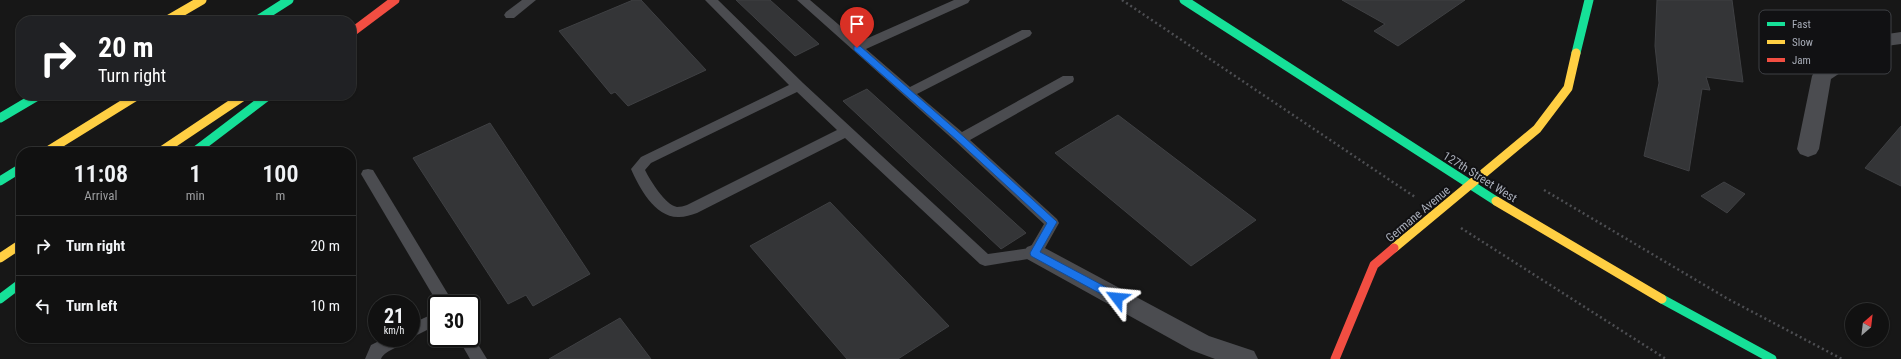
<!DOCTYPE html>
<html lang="en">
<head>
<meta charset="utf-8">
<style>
  :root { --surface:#111; --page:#1e1f1f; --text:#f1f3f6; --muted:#9c9d9f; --line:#303131 }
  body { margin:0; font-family:"Roboto Condensed",sans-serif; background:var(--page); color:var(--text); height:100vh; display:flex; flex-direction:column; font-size:15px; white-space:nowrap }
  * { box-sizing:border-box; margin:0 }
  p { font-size:13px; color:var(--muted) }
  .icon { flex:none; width:22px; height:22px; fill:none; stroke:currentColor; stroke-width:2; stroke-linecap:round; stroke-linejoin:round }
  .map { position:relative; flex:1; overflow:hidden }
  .side { position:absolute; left:16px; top:147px; width:340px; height:196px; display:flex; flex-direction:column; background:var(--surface); border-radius:16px; box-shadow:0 1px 3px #0004,0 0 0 1px var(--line) }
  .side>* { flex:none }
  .hud { position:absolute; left:16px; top:16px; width:340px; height:84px; border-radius:16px; box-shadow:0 1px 3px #0004,0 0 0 1px var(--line); background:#202124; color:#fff; overflow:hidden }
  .needle { width:26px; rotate:28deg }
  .controls { position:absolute; left:1845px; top:303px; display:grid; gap:8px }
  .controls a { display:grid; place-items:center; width:44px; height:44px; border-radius:50%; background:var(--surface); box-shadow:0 1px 3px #0004,0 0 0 1px var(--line); font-size:20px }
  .speed { position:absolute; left:368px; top:295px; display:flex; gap:8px; font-size:20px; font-weight:700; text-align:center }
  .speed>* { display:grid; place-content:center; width:52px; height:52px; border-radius:50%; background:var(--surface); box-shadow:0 1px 3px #0004,0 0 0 1px var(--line); line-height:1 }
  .speed small { font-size:10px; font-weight:400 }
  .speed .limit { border:2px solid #111; border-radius:6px; background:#fff; color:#111 }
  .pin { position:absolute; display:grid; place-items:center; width:34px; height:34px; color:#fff; margin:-41px -17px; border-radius:50% 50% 50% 0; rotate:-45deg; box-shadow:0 0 4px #0007 }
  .pin .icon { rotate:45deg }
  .me { position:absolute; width:44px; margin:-22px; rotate:299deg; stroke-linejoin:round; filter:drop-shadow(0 0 3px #0008) }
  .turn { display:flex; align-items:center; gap:14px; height:84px; padding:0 16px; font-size:18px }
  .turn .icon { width:52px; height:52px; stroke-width:2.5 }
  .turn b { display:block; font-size:28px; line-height:34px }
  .eta { display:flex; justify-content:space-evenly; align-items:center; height:68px; text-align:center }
  .eta b { font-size:24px; font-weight:600; line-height:28px }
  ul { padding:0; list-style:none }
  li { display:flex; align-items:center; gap:12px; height:60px; padding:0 16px; border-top:1px solid var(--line) }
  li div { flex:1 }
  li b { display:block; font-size:15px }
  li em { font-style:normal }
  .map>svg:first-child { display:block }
  .building { fill:#343537; stroke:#3f4043 }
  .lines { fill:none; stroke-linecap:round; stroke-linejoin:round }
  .path { stroke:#4d4e52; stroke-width:2.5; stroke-dasharray:2 3; stroke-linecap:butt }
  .lane { fill:#4b4c50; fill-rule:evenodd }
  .street { fill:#4b4c50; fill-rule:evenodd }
  .fast { stroke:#16e098; stroke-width:9 }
  .slow { stroke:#ffcf43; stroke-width:9 }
  .jam { stroke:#f24e42; stroke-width:9 }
  .route { fill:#1a73e8; stroke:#114b97 }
  .labels { text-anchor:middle; stroke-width:4; stroke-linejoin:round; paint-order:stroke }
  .street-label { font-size:12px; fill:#a8adb8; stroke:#111113 }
  .key { fill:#111113; stroke:#3e4045; stroke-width:1 }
  .key-label { font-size:11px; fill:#a8adb8 }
</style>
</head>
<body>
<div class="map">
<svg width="1901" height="359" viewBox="0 0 1901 359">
  <rect width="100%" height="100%" fill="#171717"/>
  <g class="building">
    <polygon points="633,0 641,0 706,70 628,106 615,92 611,94 559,31"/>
    <polygon points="736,0 770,0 819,44 795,56"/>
    <polygon points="1342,0 1465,0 1398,46 1374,31 1385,24"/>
    <polygon points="1657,0 1732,0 1743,82 1706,77 1710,90 1702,89 1689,171 1644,156 1659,83 1655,46"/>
    <polygon points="867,89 1026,233 1001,249 843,101"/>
    <polygon points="1118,115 1256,220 1191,266 1055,153"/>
    <polygon points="490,123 590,274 533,306 526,295 508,304 413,158"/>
    <polygon points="1901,126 1901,186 1865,168"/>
    <polygon points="1724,182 1745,194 1727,213 1701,196"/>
    <polygon points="830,202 949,326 898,359 847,359 750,246"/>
    <polygon points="620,318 651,359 549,359"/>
  </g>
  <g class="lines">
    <g class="path">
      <polyline points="1122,0 1415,197"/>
      <polyline points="1544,190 1728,299 1842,359"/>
      <polyline points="1461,228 1666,359"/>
    </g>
    <g class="lane">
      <polygon points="522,0 536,0 514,18 506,18 504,15 506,12"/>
      <path d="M705,0H718L803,83L988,254L1030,248L1044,224L956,142L797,0H810L859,42L954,0H970L968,3L866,49L910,87L1022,30H1030L1032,33L1030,36L917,94L962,132L1063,76H1073L1074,79L1073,82L970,140L1057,219L1059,223L1040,257L985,266L980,264L845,138L697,213C691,215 685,217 679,217C655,218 639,187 631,169L641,157L789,85ZM797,92L837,130L687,205C684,206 680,207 677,207C665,205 650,180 645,170L651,163Z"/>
      <polygon points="368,169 373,170 454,304 438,304 361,174 363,170"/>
      <polygon points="437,312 437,325 411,338 411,324"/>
      <polygon points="471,333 487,359 470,359 458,338 471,338"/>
      <path d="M385,338H407C402,349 386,348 381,359H365L371,345Z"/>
    </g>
    <g class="street">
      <polygon points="1901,32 1901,44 1879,47 1831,79 1819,149 1816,154 1808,157 1800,154 1797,149 1812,76 1815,71 1867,37"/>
      <polygon points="1035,244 1043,247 1209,336 1254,351 1258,359 1215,359 1191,350 1027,259 1023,253 1027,247"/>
    </g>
    <g class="fast">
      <polyline points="1184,0 1496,201"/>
      <polyline points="256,21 289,0"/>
      <polyline points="1576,53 1589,0"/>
      <polyline points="0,118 39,95"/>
      <polyline points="194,152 269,95"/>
      <polyline points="0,181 21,168"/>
      <polyline points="0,299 21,283"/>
      <polyline points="1662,299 1772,359"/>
    </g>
    <g class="slow">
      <polyline points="166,21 202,0"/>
      <polyline points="46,152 138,95"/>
      <polyline points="160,152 245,95"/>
      <polyline points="1496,201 1662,299"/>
      <polyline points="1394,248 1537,129 1568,88 1576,53"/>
      <polyline points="0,258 21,244"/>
    </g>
    <g class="jam">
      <polyline points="351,33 395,0"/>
      <polyline points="1335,359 1374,265 1394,248"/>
    </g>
  </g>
  <polygon class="route" points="854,46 860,46 964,137 1055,220 1057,222 1040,252 1121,295 1122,298 1121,301 1114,301 1031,256 1030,253 1047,223 958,141 854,50"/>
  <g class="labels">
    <g class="street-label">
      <text transform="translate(1480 177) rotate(32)" y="4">127th Street West</text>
      <text transform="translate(1418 214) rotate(-40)" y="4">Germane Avenue</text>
    </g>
  </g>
  <rect x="1759" y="10" width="132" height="64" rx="6" class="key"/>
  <rect x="1767" y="22" width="18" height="4" fill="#16e098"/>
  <rect x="1767" y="40" width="18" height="4" fill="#ffcf43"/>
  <rect x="1767" y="58" width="18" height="4" fill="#f24e42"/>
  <g class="key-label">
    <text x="1792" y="28">Fast</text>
    <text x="1792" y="46">Slow</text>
    <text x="1792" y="64">Jam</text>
  </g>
</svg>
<div class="controls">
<a><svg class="needle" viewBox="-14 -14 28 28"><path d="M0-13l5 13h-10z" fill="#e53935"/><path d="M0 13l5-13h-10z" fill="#9c9d9f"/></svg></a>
</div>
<div class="speed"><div>21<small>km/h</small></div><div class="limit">30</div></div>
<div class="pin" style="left:857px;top:48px;background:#d93025"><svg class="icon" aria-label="arrive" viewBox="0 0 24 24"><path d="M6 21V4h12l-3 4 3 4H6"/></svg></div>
<svg class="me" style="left:1117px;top:298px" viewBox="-20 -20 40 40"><path d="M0-17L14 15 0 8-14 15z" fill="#1a73e8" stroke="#fff" stroke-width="4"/></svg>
<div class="hud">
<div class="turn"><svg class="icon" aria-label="right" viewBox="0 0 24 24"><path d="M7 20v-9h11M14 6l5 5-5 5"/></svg><div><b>20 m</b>Turn right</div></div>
</div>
<section class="side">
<div class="eta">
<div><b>11:08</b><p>Arrival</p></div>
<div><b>1</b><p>min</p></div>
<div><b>100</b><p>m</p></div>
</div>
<ul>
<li><svg class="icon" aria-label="right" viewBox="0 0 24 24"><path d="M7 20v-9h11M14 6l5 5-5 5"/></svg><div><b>Turn right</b></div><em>20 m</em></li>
<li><svg class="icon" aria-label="left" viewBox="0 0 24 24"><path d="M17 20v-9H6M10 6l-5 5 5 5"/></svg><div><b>Turn left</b></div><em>10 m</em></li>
</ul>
</section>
</div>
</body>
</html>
